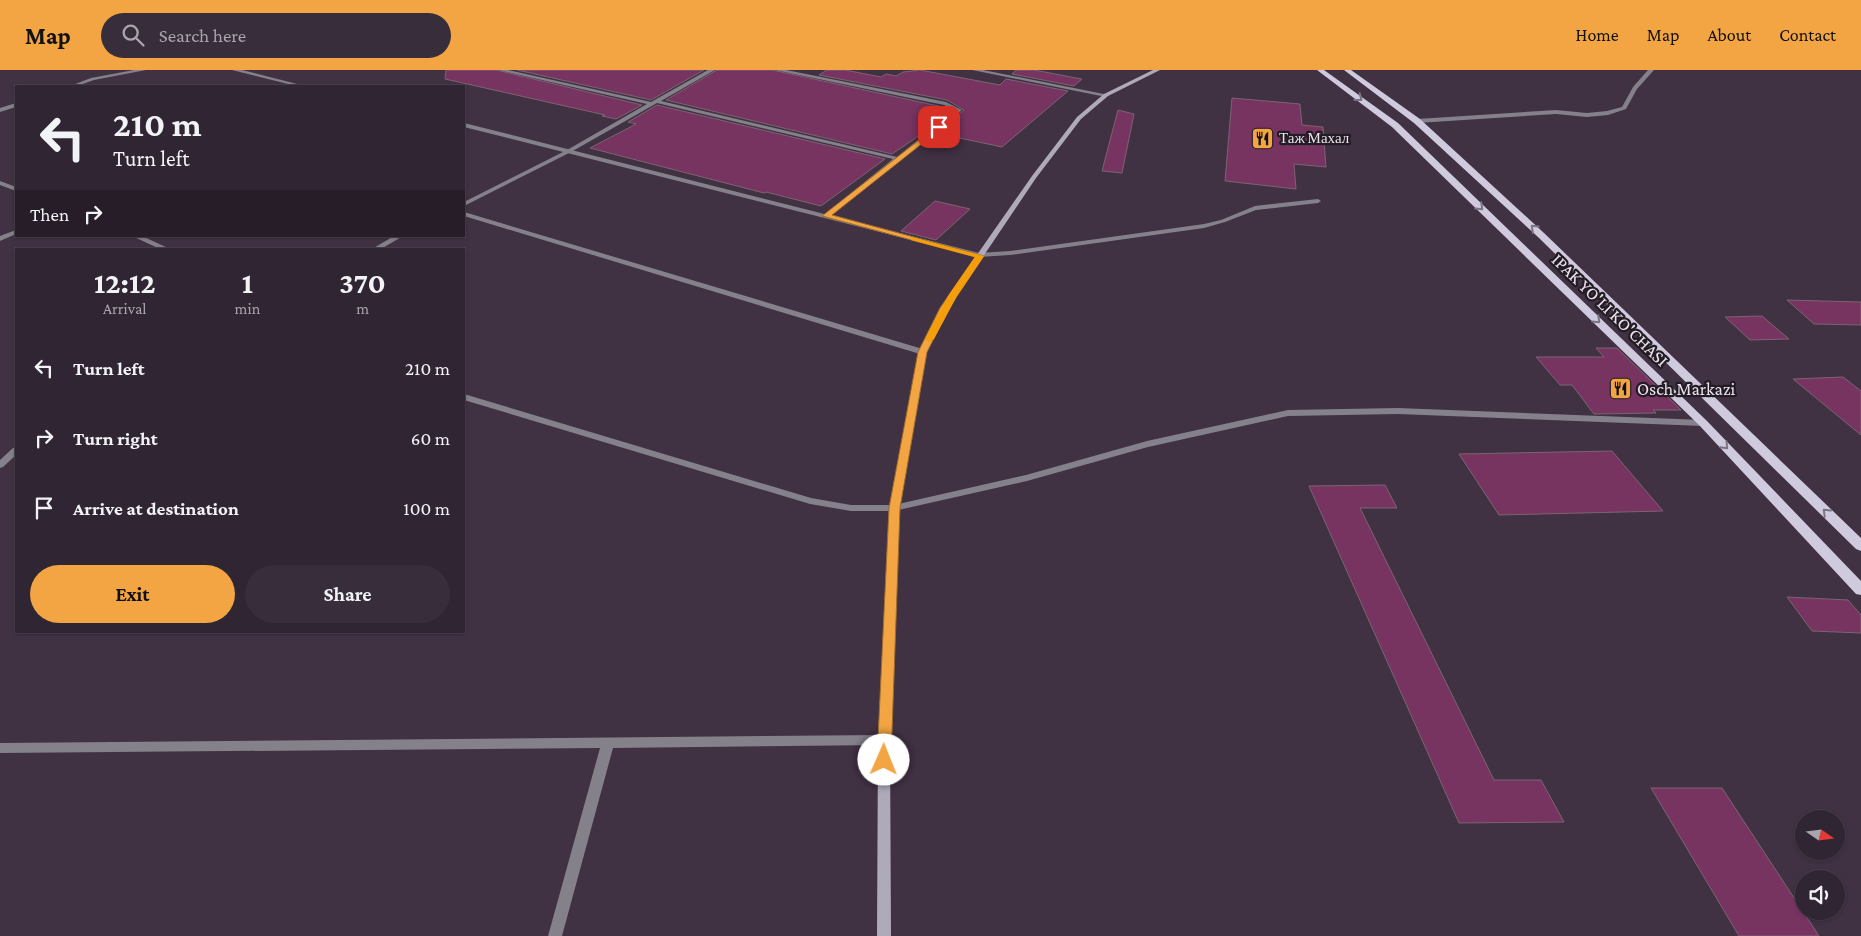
<!DOCTYPE html>
<html lang="en">
<head>
<meta charset="utf-8">
<style>
  :root { --surface:#302532; --page:#382d3a; --text:#f1f3f6; --muted:#a8a5ac; --line:#4b424d; --accent:#f2a542 }
  body { margin:0; font-family:"Crimson Pro",serif; background:var(--page); color:var(--text); height:100vh; display:flex; flex-direction:column; font-size:19px; white-space:nowrap }
  * { box-sizing:border-box; margin:0 }
  p { font-size:16px; color:var(--muted) }
  .icon { flex:none; width:28px; height:28px; fill:none; stroke:currentColor; stroke-width:2; stroke-linecap:round; stroke-linejoin:round }
  .map { position:relative; flex:1; overflow:hidden }
  .panel { position:absolute; left:15px; top:178px; width:450px; height:385px; display:flex; flex-direction:column; background:var(--surface); border-radius:0px; box-shadow:0 1px 4px #0004,0 0 0 1px var(--line) }
  .panel>* { flex:none }
  .top-card { position:absolute; left:15px; top:15px; width:450px; height:152px; border-radius:0px; box-shadow:0 1px 4px #0004,0 0 0 1px var(--line); background:#302532; color:var(--text); overflow:hidden }
  .needle { width:32px; rotate:104deg }
  .controls { position:absolute; left:1795px; top:740px; display:grid; gap:10px }
  .controls a { display:grid; place-items:center; width:50px; height:50px; border-radius:50%; background:var(--surface); box-shadow:0 1px 4px #0004,0 0 0 1px var(--line); font-size:25px }
  .pin { position:absolute; display:grid; place-items:center; width:42px; height:42px; color:#fff; margin:-21px; border-radius:10px; box-shadow:0 2px 8px #0006 }
  .me { position:absolute; width:55px; margin:-28px; rotate:1deg; stroke-linejoin:round; filter:drop-shadow(0 0 4px #0008) }
  .turn { display:flex; align-items:center; gap:18px; height:105px; padding:0 15px; font-size:22px }
  .turn .icon { width:65px; height:65px; stroke-width:2.5 }
  .turn b { display:block; font-size:35px; line-height:42px }
  .then { display:flex; align-items:center; height:48px; padding:0 15px; background:#0003; gap:10px; font-size:19px }
  .eta { display:flex; justify-content:space-evenly; align-items:center; height:85px; text-align:center }
  .eta b { font-size:30px; font-weight:700; line-height:35px }
  .button { display:flex; gap:10px; margin-top:auto; padding:10px 15px }
  .button a { flex:1; height:58px; border-radius:30px; background:var(--accent); color:#111; font-size:20px; font-weight:700; line-height:58px; text-align:center }
  .button a+a { background:var(--page); color:var(--text) }
  ul { padding:0; list-style:none }
  li { display:flex; align-items:center; gap:15px; height:70px; padding:0 15px }
  li div { flex:1 }
  li b { display:block; font-size:19px }
  li em { font-style:normal }
  header { display:flex; align-items:center; gap:30px; box-sizing:border-box; height:70px; padding:0 25px; background:var(--accent); color:#111 }
  header strong { font-size:24px }
  nav { display:flex; gap:28px; margin-inline-start:auto; font-size:18px }
  .search { width:350px; height:45px; background:var(--page); display:flex; align-items:center; gap:12px; box-sizing:border-box; padding:0 18px; border-radius:28px; color:var(--muted); font-size:19px }
  .map>svg:first-child { display:block }
  .building { fill:#783461; stroke:#7b6472 }
  .lines { fill:none; stroke-linecap:round; stroke-linejoin:round }
  .service { fill:#84818b; fill-rule:evenodd }
  .minor { fill:#84818b; fill-rule:evenodd }
  .secondary { fill:#afaaba; fill-rule:evenodd }
  .primary { fill:#d0cadf; fill-rule:evenodd }
  .oneway { stroke:#797382 }
  .route { fill:#f2a542; stroke:#9d6b2b }
  .slow { fill:#f59e0b }
  .labels { text-anchor:middle; stroke-width:4.5; stroke-linejoin:round; paint-order:stroke }
  .far-poi-label { font-size:15px; fill:#eae1ec; stroke:#221c24; text-anchor:start }
  .street-label { font-size:18px; fill:#eae1ec; stroke:#221c24 }
  .poi-label { font-size:18px; fill:#eae1ec; stroke:#221c24; text-anchor:start }
</style>
</head>
<body>
<header>
<strong>Map</strong>
<div class="search"><svg class="icon" aria-label="search" viewBox="0 0 24 24"><circle cx="10" cy="10" r="6"/><path d="M15 15l6 6"/></svg>Search here</div>
<nav><a>Home</a><a>Map</a><a>About</a><a>Contact</a></nav>
</header>
<div class="map">
<svg width="1861" height="866" viewBox="0 0 1861 866">
  <rect width="100%" height="100%" fill="#403143"/>
  <g class="building">
    <polygon points="446,0 496,0 642,35 616,49 602,46 605,45 445,9"/>
    <polygon points="517,0 704,0 651,30"/>
    <polygon points="717,0 772,0 943,37 951,40 926,61 892,84 666,30"/>
    <polygon points="827,0 845,0 881,7 886,4 896,6 903,2 920,0 1000,15 1006,9 1068,21 1002,77 936,63 964,40 947,30 819,5"/>
    <polygon points="1016,0 1034,0 1082,9 1074,16 1012,4"/>
    <polygon points="1232,28 1300,34 1302,55 1323,57 1326,97 1294,94 1296,119 1225,111"/>
    <polygon points="657,35 885,89 821,136 766,122 764,123 590,78 636,54 628,52"/>
    <polygon points="1118,40 1134,44 1122,103 1102,101"/>
    <polygon points="935,131 970,139 936,170 901,161"/>
    <polygon points="1787,230 1861,232 1861,255 1814,254"/>
    <polygon points="1762,246 1789,269 1750,270 1725,247"/>
    <polygon points="1596,278 1617,278 1681,340 1653,340 1656,343 1594,344 1572,315 1560,315 1536,287 1604,287"/>
    <polygon points="1843,307 1861,321 1861,365 1793,309"/>
    <polygon points="1612,381 1663,441 1499,445 1459,384"/>
    <polygon points="1385,415 1397,438 1360,438 1494,710 1541,710 1564,752 1459,753 1309,416"/>
    <polygon points="1787,527 1848,530 1861,545 1861,563 1812,561"/>
    <polygon points="1651,718 1722,718 1819,866 1739,866"/>
  </g>
  <g class="lines">
    <g class="service">
      <polygon points="134,0 146,0 94,10 77,16 70,16 91,8"/>
      <polygon points="232,0 242,0 305,16 296,16"/>
      <polygon points="16,33 16,37 0,42 0,38"/>
      <polygon points="464,53 979,183 1010,181 1204,154 1221,150 1255,136 1318,129 1321,131 1318,133 1256,140 1225,152 1204,158 1010,185 979,187 464,57"/>
      <polygon points="0,111 16,117 16,121 0,115"/>
      <polygon points="464,142 926,280 927,282 926,284 920,284 464,146"/>
      <polygon points="132,166 142,166 170,179 160,179"/>
      <polygon points="1398,338 1703,350 1708,353 1703,356 1398,344 1288,346 1148,377 1027,411 894,441 889,438 894,435 1026,405 1147,371 1288,340"/>
    </g>
    <g class="minor">
      <polygon points="498,0 508,0 651,32 708,0 715,0 661,31 897,87 955,40 944,35 775,0 786,0 946,32 962,40 901,90 826,148 823,146 824,145 893,89 657,33 571,82 464,136 464,132 567,80 647,34"/>
      <polygon points="972,0 983,0 1109,25 1106,27"/>
      <polygon points="1648,0 1654,0 1637,19 1626,39 1608,45 1587,47 1556,44 1417,53 1414,51 1417,49 1556,40 1587,43 1607,41 1622,37 1633,17"/>
      <polygon points="16,160 16,164 0,171 0,166"/>
      <polygon points="394,166 403,166 381,179 372,179"/>
      <polygon points="464,324 811,428 851,435 894,435 899,438 894,441 851,441 810,434 464,330"/>
      <polygon points="16,377 16,385 3,397 0,398 0,390 13,378"/>
      <polygon points="884,665 888,666 890,670 888,674 884,675 613,678 562,866 548,866 600,678 0,683 0,673"/>
    </g>
    <polygon class="secondary" points="1153,0 1160,0 1108,26 1081,49 1036,108 966,212 949,238 927,282 899,438 890,670 891,866 877,866 878,670 889,438 919,282 941,238 958,212 1032,106 1077,47 1104,24"/>
    <g class="primary">
      <polygon points="1317,0 1324,0 1398,53 1707,351 1861,511 1861,525 1856,524 1699,355 1392,57"/>
      <polygon points="1344,0 1351,0 1420,49 1544,163 1861,468 1861,481 1856,479 1538,167 1414,53"/>
    </g>
  </g>
  <defs><path id="oneway-chevron" d="M-2-3.5L2.5 0L-2 3.5" fill="none" stroke-width="1.6" stroke-linecap="round" stroke-linejoin="round" transform="scale(1.25)"/></defs>
  <g class="oneway">
    <use href="#oneway-chevron" transform="translate(1359 28) rotate(37)"/>
    <use href="#oneway-chevron" transform="translate(1480 137) rotate(44)"/>
    <use href="#oneway-chevron" transform="translate(1534 158) rotate(-137)"/>
    <use href="#oneway-chevron" transform="translate(1597 250) rotate(44)"/>
    <use href="#oneway-chevron" transform="translate(1725 376) rotate(47)"/>
    <use href="#oneway-chevron" transform="translate(1826 442) rotate(-136)"/>
  </g>
  <polygon class="route" points="937,56 943,57 832,145 984,186 949,238 927,282 900,438 891,690 889,694 884,696 879,694 877,690 889,438 918,282 940,238 975,187 822,146"/>
  <polygon class="slow" points="911,167 984,186 957,226 934,269 929,272 925,269 948,226 975,187 911,170"/>
  <defs>
    <symbol id="restaurant-square" viewBox="-11 -11 22 22"><rect x="-9" y="-9" width="18" height="18" rx="4" fill="#f2a542" stroke="#221c24"/><path d="M-5-6h1v4h1v-4h1v4h1v-4h1v5L-1.5 .5V6h-2V.5L-5-1ZM5-6V6H3V1.5H1.5Q1.5-4 5-6Z" fill="#111"/></symbol>
  </defs>
  <g fill-rule="evenodd">
    <use href="#restaurant-square" x="1250" y="56" width="25" height="25"/>
    <use href="#restaurant-square" x="1608" y="306" width="25" height="25"/>
  </g>
  <g class="labels">
    <g class="far-poi-label">
      <text x="1279" y="73">Таж Махал</text>
    </g>
    <g class="street-label">
      <text transform="translate(1610 240) rotate(44)" y="6">IPAK YO'LI KO'CHASI</text>
    </g>
    <g class="poi-label">
      <text x="1637" y="325">Osch Markazi</text>
    </g>
  </g>
</svg>
<div class="controls">
<a><svg class="needle" viewBox="-14 -14 28 28"><path d="M0-13l5 13h-10z" fill="#e53935"/><path d="M0 13l5-13h-10z" fill="#a8a5ac"/></svg></a>
<a><svg class="icon" aria-label="sound" viewBox="0 0 24 24"><path d="M4 9h4l5-4v14l-5-4H4zM17 9q2 3 0 6"/></svg></a>
</div>
<div class="pin" style="left:939px;top:57px;background:#d93025"><svg class="icon" aria-label="arrive" viewBox="0 0 24 24"><path d="M6 21V4h12l-3 4 3 4H6"/></svg></div>
<svg class="me" style="left:884px;top:690px" viewBox="-20 -20 40 40"><circle r="19" fill="#fff"/><path d="M0-13L10 11 0 6-10 11z" fill="#f2a542"/></svg>
<div class="top-card">
<div class="turn"><svg class="icon" aria-label="left" viewBox="0 0 24 24"><path d="M17 20v-9H6M10 6l-5 5 5 5"/></svg><div><b>210 m</b>Turn left</div></div>
<div class="then">Then<svg class="icon" aria-label="right" viewBox="0 0 24 24"><path d="M7 20v-9h11M14 6l5 5-5 5"/></svg></div>
</div>
<section class="panel">
<div class="eta">
<div><b>12:12</b><p>Arrival</p></div>
<div><b>1</b><p>min</p></div>
<div><b>370</b><p>m</p></div>
</div>
<ul>
<li><svg class="icon" aria-label="left" viewBox="0 0 24 24"><path d="M17 20v-9H6M10 6l-5 5 5 5"/></svg><div><b>Turn left</b></div><em>210 m</em></li>
<li><svg class="icon" aria-label="right" viewBox="0 0 24 24"><path d="M7 20v-9h11M14 6l5 5-5 5"/></svg><div><b>Turn right</b></div><em>60 m</em></li>
<li><svg class="icon" aria-label="arrive" viewBox="0 0 24 24"><path d="M6 21V4h12l-3 4 3 4H6"/></svg><div><b>Arrive at destination</b></div><em>100 m</em></li>
</ul>
<div class="button"><a>Exit</a><a>Share</a></div>
</section>
</div>
</body>
</html>
